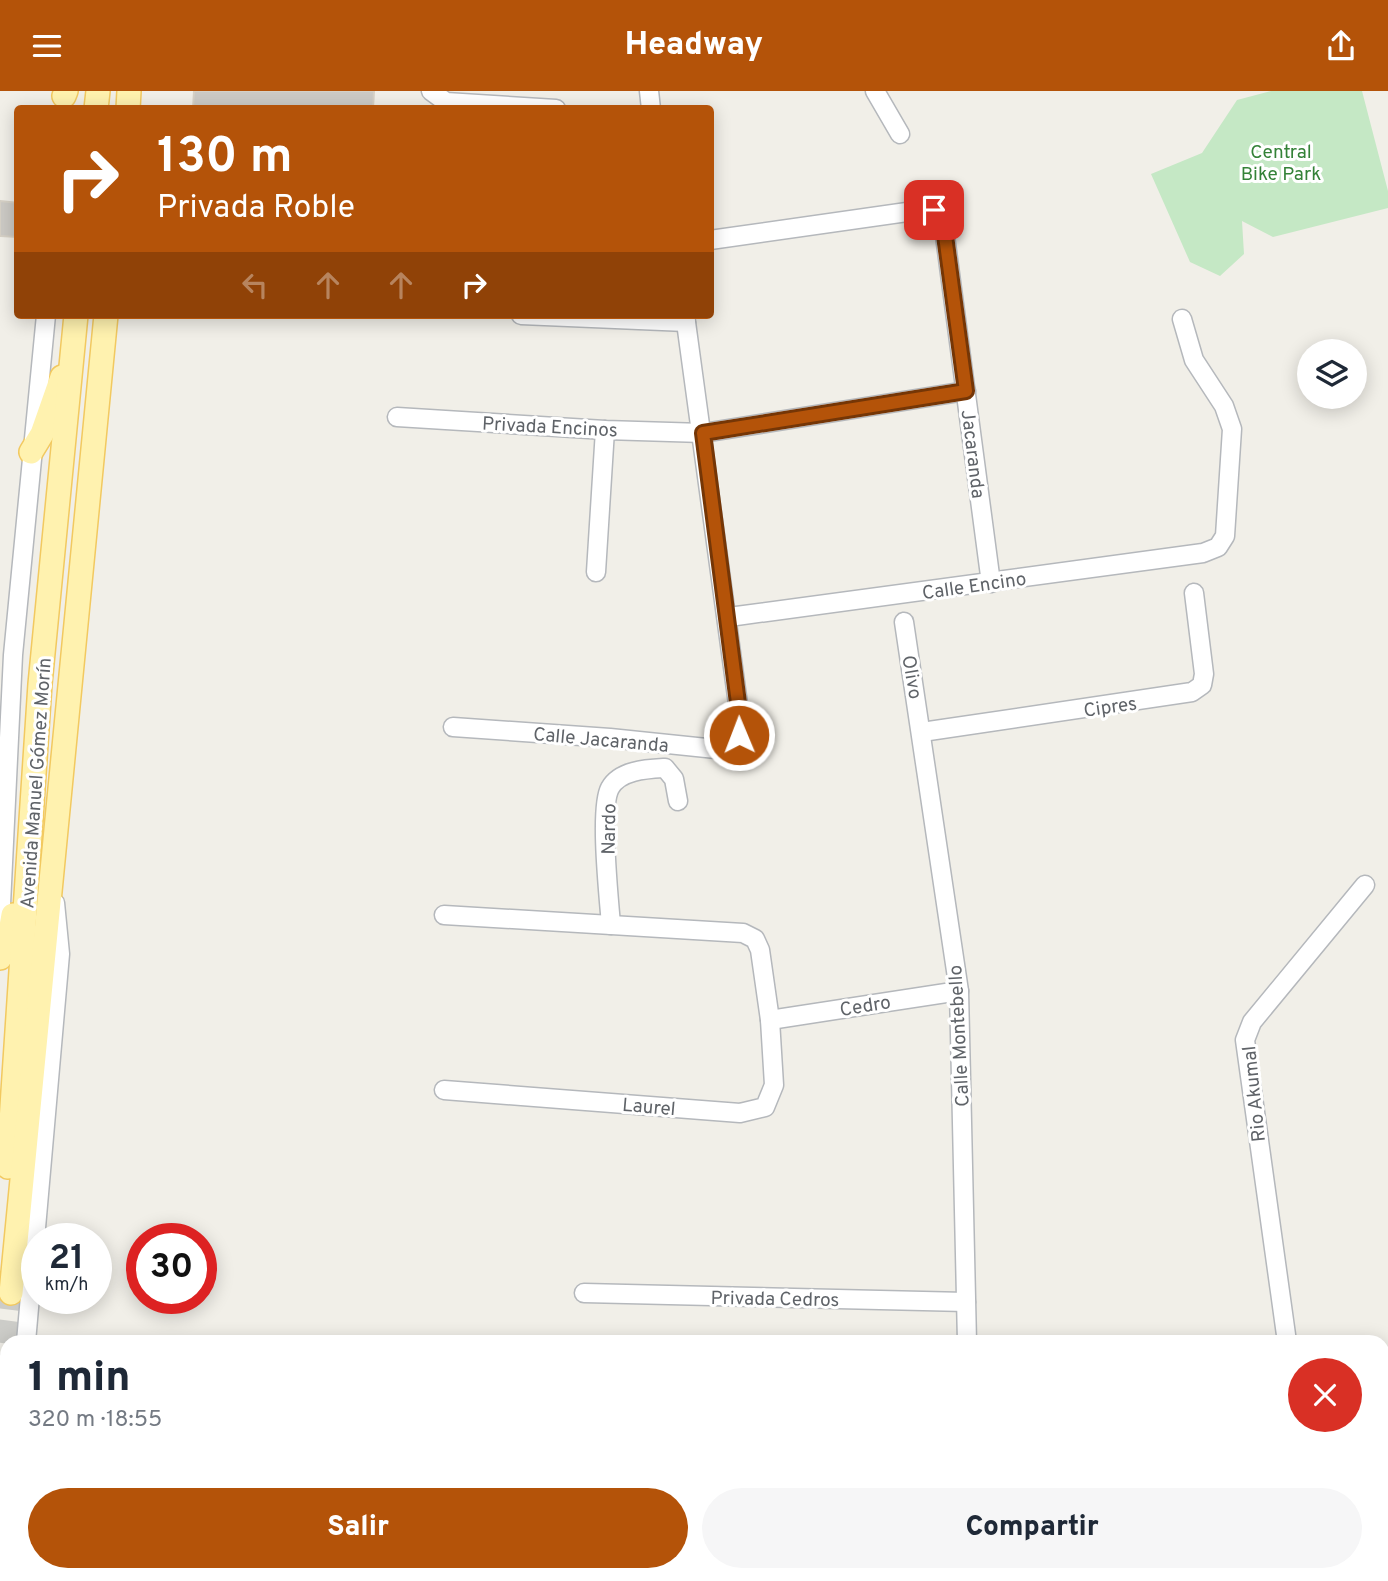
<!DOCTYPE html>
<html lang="es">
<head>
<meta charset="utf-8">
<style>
  :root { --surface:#fff; --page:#f6f6f7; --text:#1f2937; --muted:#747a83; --accent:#b45309 }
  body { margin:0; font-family:Overpass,sans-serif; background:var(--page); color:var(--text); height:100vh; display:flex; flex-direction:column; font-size:26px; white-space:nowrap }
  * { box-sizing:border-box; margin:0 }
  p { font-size:23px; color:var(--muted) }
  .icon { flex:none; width:38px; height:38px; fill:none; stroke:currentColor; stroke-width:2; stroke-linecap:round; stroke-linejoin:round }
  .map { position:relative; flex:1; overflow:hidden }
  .panel { position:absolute; left:0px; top:1244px; width:1390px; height:247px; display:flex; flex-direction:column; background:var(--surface); border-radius:21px 21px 0 0; box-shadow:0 4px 18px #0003 }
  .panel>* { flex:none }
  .banner { position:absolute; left:14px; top:14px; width:700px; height:214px; border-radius:7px; box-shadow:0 4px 18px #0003; background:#b45309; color:#fff; overflow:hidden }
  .buttons { position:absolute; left:1297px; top:248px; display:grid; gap:14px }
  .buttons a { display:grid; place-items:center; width:70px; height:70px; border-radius:50%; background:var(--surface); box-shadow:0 4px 18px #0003; font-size:35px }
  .speed { position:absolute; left:21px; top:1132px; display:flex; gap:14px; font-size:35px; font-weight:700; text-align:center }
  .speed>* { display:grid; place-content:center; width:91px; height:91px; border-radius:50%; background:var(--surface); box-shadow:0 4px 18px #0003; line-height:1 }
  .speed small { font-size:18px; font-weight:400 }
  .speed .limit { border:10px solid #d22; background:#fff; color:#111 }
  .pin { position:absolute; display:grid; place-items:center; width:60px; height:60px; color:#fff; margin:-30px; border-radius:14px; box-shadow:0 4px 10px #0006 }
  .me { position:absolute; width:77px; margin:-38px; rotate:359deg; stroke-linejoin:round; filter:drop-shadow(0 0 5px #0008) }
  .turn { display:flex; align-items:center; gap:24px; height:147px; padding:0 28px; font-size:32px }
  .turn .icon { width:91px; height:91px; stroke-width:2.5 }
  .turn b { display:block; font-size:49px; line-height:60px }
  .lanes { display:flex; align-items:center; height:66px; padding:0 28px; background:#0003; justify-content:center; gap:35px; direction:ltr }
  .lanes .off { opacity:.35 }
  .round { display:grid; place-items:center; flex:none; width:74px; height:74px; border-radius:37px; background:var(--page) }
  .summary { display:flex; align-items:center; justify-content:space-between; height:119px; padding:0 28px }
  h1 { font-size:42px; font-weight:800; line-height:52px }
  .cta { display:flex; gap:14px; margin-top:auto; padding:14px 28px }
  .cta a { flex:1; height:80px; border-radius:42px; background:var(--accent); color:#fff; font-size:28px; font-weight:800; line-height:80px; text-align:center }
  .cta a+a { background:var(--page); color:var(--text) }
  header { display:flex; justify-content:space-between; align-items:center; height:91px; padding:0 28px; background:var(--accent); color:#fff; font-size:32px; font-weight:800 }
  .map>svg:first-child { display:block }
  .green { fill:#c5e8c5 }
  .building { fill:#cccac5; stroke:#d6d1c6; stroke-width:2 }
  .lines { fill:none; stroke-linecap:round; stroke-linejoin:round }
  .major-tunnel { stroke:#ccccc8; stroke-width:23; stroke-dasharray:23 11; stroke-linecap:butt }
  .minor-casing { stroke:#b5b8bc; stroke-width:21 }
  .major-casing { stroke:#f2c960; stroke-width:26 }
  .minor { stroke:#fff; stroke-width:18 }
  .major { stroke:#fff2af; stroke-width:23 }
  .route-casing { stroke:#753606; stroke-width:18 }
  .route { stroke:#b45309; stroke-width:12 }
  .labels { text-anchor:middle; stroke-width:6; stroke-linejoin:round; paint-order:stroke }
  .park-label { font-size:19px; fill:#348238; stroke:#fff }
  .street-label { font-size:19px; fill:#5f6368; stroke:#fff }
</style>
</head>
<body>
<header><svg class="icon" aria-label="menu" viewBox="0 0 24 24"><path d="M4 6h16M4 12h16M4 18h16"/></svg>Headway<svg class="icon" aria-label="share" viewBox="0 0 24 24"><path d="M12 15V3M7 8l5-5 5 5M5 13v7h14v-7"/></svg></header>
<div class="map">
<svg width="1388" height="1490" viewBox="0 0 1388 1490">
  <rect width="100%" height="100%" fill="#f1efe8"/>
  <polygon class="green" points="1271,0 1362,0 1388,100 1388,117 1273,146 1242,130 1244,163 1220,185 1190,171 1151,83 1202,62 1237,9"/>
  <g class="building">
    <polygon points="194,0 374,0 373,18 193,18"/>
    <polygon points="0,110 18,112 18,146 0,145"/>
  </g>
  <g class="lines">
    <g class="major-tunnel">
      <polyline points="0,1286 11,1202"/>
      <polyline points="0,1426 4,1466"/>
    </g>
    <defs>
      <g id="minor">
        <polyline points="431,0 446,11 556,18"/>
        <polyline points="649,0 651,18"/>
        <polyline points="875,0 900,43"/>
        <polyline points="710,149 928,118 938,122 943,130 991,492"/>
        <polyline points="521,224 686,231"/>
        <polyline points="397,326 605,339 703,342 966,300"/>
        <polyline points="596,481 605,339"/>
        <polyline points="729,526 1203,462 1218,456 1225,445 1232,338 1224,315 1194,269 1182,228"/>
        <polyline points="904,531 959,900 967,1251"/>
        <polyline points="453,636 610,647 716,658 734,652 741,635 685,224"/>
        <polyline points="922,641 1192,601 1202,594 1204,583 1194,502"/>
        <polyline points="444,824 743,842 755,848 760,859 770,929 774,994 765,1016 740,1022 444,999"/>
        <polyline points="0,834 13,564 46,224"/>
        <path d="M611,834C609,808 599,717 610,697C620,679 647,678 665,677L674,688L678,710"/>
        <polyline points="770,929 959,900"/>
        <polyline points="584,1202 966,1211"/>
        <polyline points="26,1251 60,863 55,812"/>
        <polyline points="1287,1251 1245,949 1252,931 1365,794"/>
        <polyline points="0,1279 7,1277"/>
        <polyline points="0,1441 7,1442"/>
        <polyline points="24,1484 25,1490"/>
        <polyline points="551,1484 560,1490"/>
        <polyline points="1070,1484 1071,1490"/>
        <polyline points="1322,1484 1323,1490"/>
        <polyline points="251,1490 251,1484"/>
        <polyline points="371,1490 372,1484"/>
        <polyline points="388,1490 389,1484"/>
        <polyline points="819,1490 820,1484"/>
      </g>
      <g id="major">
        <polyline points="64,5 66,0"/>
        <polyline points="96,18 98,0"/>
        <polyline points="128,18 129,0"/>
        <polyline points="31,361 42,343 62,286"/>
        <polyline points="0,867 8,853 13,824"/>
        <polyline points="8,1076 40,593 76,224"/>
        <polyline points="11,1202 106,224"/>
        <polyline points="0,1376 7,1377"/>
        <polyline points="1382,1417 1388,1416"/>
        <polyline points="1382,1437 1388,1437"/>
        <polyline points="4,1466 7,1490"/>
      </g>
    </defs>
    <use href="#minor" class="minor-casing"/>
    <use href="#major" class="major-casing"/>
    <use href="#minor" class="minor"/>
    <use href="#major" class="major"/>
  </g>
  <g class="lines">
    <defs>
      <polyline id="route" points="739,644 741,635 703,342 966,300 943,130 934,119"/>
    </defs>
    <use href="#route" class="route-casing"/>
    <use href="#route" class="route"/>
  </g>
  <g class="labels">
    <g class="park-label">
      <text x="1281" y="67">Central<tspan x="1281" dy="22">Bike Park</tspan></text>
    </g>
    <g class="street-label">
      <text transform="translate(550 335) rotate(3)" y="7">Privada Encinos</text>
      <text transform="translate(974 363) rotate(83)" y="7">Jacaranda</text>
      <text transform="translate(974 494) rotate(-8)" y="7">Calle Encino</text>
      <text transform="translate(913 586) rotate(80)" y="7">Olivo</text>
      <text transform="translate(1110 615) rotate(-8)" y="7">Cipres</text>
      <text transform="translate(601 648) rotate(5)" y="7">Calle Jacaranda</text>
      <text transform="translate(35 692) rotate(-86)" y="7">Avenida Manuel Gómez Morín</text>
      <text transform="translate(608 738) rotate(-89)" y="7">Nardo</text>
      <text transform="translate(865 914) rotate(-9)" y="7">Cedro</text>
      <text transform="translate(958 945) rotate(-93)" y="7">Calle Montebello</text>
      <text transform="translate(1253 1003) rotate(-96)" y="7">Rio Akumal</text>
      <text transform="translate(649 1015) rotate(5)" y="7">Laurel</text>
      <text transform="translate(775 1207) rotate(1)" y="7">Privada Cedros</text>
    </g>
  </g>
</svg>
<div class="buttons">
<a><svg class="icon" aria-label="layers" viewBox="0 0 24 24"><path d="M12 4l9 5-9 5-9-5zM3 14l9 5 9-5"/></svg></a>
</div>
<div class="speed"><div>21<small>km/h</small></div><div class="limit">30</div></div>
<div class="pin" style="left:934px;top:119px;background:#d93025"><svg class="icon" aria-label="arrive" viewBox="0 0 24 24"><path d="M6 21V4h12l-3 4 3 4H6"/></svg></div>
<svg class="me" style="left:739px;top:644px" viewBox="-20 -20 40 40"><circle r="17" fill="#b45309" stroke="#fff" stroke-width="3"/><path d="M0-11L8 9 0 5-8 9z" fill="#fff"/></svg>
<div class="banner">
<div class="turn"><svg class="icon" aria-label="right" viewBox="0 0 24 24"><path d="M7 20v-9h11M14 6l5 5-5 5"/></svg><div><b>130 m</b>Privada Roble</div></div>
<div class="lanes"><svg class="icon off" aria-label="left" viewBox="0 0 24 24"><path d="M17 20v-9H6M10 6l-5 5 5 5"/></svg><svg class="icon off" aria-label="ahead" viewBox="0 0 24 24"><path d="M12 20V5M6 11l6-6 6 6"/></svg><svg class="icon off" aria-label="ahead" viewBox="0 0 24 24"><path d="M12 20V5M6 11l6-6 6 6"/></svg><svg class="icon" aria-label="right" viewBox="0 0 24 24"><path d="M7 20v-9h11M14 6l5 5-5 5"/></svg></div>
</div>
<section class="panel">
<div class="summary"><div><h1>1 min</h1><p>320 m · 18:55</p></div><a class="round" style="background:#d93025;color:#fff"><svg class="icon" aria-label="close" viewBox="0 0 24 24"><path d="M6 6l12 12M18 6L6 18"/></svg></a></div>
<div class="cta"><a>Salir</a><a>Compartir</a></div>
</section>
</div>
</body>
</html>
